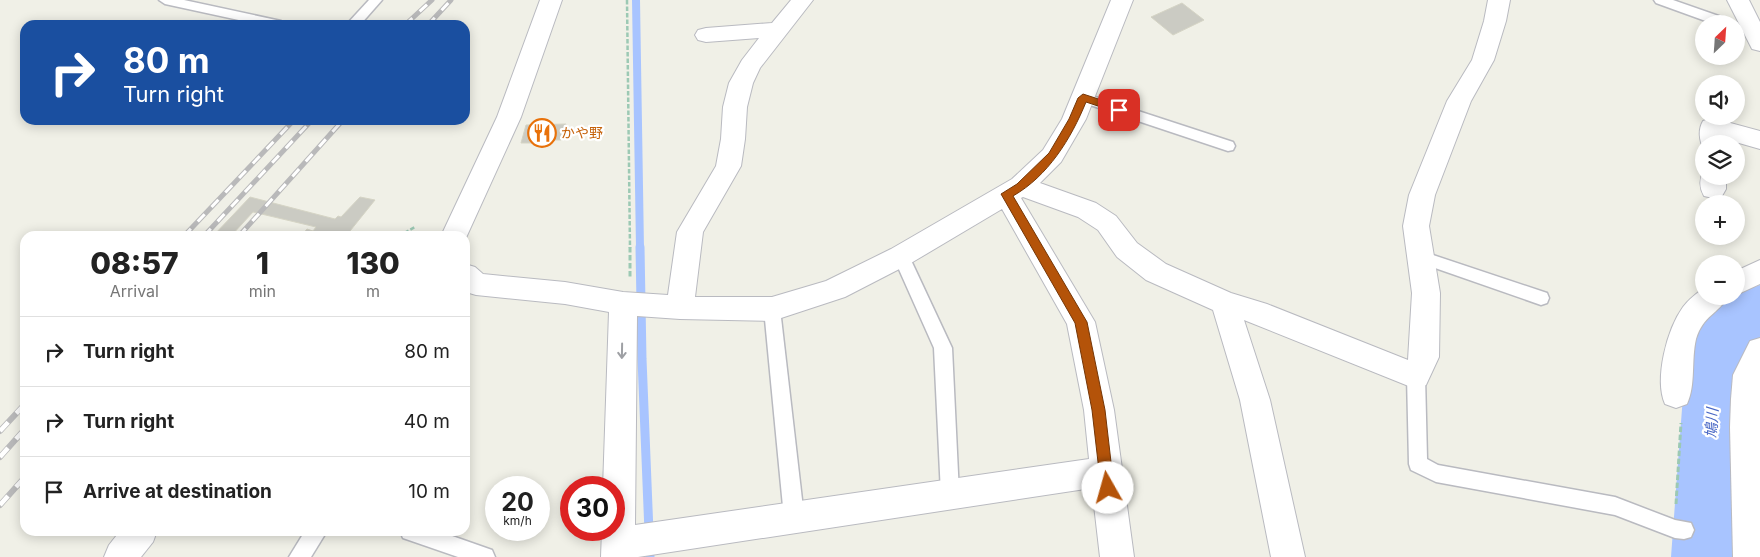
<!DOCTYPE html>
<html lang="en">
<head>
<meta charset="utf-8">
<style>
  :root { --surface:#fff; --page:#f6f6f6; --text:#222; --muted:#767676; --line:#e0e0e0 }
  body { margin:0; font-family:Inter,"Noto Sans JP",sans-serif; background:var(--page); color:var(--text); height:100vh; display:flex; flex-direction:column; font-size:19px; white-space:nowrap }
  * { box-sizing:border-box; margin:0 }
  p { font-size:16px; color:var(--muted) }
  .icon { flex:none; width:28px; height:28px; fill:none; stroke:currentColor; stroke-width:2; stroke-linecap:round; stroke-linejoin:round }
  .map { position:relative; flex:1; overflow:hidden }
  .side { position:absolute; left:20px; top:231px; width:450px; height:305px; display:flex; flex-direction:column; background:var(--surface); border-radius:15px; box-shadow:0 2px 12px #0003 }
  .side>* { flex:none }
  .hud { position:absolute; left:20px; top:20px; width:450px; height:105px; border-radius:15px; box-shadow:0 2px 12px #0003; background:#1a4fa0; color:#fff; overflow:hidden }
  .needle { width:32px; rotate:25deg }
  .buttons { position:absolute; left:1695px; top:15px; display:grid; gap:10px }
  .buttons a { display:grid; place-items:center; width:50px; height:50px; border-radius:50%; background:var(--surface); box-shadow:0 2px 12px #0003; font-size:25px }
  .speed { position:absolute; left:485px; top:476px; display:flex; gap:10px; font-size:25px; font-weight:700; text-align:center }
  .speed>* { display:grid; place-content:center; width:65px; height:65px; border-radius:50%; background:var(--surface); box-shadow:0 2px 12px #0003; line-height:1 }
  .speed small { font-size:12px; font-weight:400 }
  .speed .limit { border:8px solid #d22; background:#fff; color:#111 }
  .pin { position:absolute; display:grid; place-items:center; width:42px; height:42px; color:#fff; margin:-21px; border-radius:10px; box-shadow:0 2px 8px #0006 }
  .me { position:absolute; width:55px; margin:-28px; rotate:353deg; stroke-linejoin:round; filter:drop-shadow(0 0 4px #0008) }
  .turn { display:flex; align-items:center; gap:18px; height:105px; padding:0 20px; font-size:22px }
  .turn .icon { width:65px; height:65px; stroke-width:2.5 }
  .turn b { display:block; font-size:35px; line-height:42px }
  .eta { display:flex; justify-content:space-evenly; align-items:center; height:85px; text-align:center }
  .eta b { font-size:30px; font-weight:800; line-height:35px }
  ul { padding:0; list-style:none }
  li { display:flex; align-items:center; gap:15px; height:70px; padding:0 20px; border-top:1px solid var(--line) }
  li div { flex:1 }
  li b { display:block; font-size:19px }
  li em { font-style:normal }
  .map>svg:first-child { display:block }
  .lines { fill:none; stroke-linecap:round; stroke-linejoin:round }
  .stream-far1 { stroke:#a8c4ff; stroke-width:8 }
  .stream { stroke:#a8c4ff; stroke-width:9 }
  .river { fill:#a8c4ff; fill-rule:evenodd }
  .building { fill:#cbcbc3; stroke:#d5d4c5 }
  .lane-casing { stroke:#b9bac0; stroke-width:3 }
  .street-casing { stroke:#b9bac0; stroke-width:2 }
  .path-far1 { stroke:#9cc9b4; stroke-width:2.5; stroke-dasharray:4.5 2; stroke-linecap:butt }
  .path { stroke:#9cc9b4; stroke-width:3; stroke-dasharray:5.5 2.5; stroke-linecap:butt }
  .lane { fill:#fff; fill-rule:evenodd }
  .street { fill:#fff; fill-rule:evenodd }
  .rail-far1-casing { stroke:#b9b9ba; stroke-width:5 }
  .rail-casing { stroke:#b9b9ba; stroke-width:6 }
  .rail-far1 { stroke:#fff; stroke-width:3; stroke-dasharray:10; stroke-linecap:butt }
  .rail { stroke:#fff; stroke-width:4.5; stroke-dasharray:12; stroke-linecap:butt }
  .oneway { stroke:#9ea0a4 }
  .route { fill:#b45309; stroke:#753606 }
  .labels { text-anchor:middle; stroke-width:4.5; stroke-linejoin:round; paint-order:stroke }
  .food-label { font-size:14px; fill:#c56008; stroke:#fff; text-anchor:start }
  .water-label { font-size:15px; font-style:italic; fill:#4867c5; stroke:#fff }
</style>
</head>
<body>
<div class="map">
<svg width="1760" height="557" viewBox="0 0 1760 557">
  <rect width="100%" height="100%" fill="#f0f0e7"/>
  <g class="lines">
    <polyline class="stream-far1" points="636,0 640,248"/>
    <polyline class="stream" points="640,247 642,359 650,557"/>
    <polygon class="river" points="1760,285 1760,338 1754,342 1744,358 1737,557 1671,557 1686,355 1694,338 1714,308 1733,296 1736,296 1740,292"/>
  </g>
  <g class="building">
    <polygon points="1182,3 1204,20 1173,35 1151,17"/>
    <polygon points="566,124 561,140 547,140 546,143 521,143 526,125"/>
    <polygon points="250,197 335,219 338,216 341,217 360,197 375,200 346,236 301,236 307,229 313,231 316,227 253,212 231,236 213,236"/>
  </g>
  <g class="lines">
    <defs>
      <g id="lane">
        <polygon points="159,0 184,0 281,21 288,25 262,25 165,4"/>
        <polygon points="369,0 382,0 360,25 346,25"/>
        <polygon points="1654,0 1673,0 1733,21 1734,24 1714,24 1656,3"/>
        <polygon points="1083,93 1233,142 1235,146 1233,150 1228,151 1078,101 1076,98 1078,95"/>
        <polygon points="901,250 907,252 909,256 952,348 959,494 957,500 950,503 943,500 941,494 934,348 893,256 895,252"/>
        <polygon points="1421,251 1547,293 1549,298 1547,303 1541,305 1415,261 1413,257 1415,253"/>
        <polygon points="772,302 778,304 780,309 804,517 801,523 794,526 787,523 784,517 764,309 766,304"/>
        <polygon points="1416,368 1422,371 1425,376 1427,459 1438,465 1615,497 1675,520 1691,523 1694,530 1691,537 1684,539 1675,538 1615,515 1436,482 1411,470 1409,464 1407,376 1410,371"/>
        <polygon points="305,531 327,531 311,557 289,557"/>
        <polygon points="400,531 438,531 492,550 495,557 458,557 403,538"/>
      </g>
      <g id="street">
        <polygon points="540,0 562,0 521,117 465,240 465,236 441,236 497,117"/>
        <path d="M791,0H813L760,68L753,83L747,107L745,139L741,166L703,232L695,297H772L826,281L891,249L1012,179L1043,150L1062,119L1111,0H1133L1086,119L1061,162L1040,183L1096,203L1116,216L1137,243L1166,264L1231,293L1267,304L1408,360L1412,293L1403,226L1409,195L1447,101L1472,60L1484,21L1488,0H1510L1506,21L1494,60L1471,101L1435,195L1429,226L1440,293L1439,357L1426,385L1416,389L1406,385L1244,320L1270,400L1305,557H1271L1240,400L1213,310L1146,280L1117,257L1098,230L1078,217L1023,197L1021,198L1095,322L1114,410L1134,557H1100L1092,488L638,557H601L602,530H614V488H603L609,312L565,304L476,295L466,292L465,264L475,267L483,274L565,282L623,292L668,295L677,232L716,166L721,139L723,107L729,83L742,60L759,38L706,42L698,40L695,35L698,30L706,28L772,23ZM1002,209L1067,324L1084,410L1089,459L635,525L637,316L680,319L772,321L845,297L911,263Z"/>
        <polygon points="1727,0 1749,0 1760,22 1760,51 1752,49"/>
        <path d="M1712,118L1760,131V149L1725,139V144H1704V149C1699,141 1698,129 1703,121Z"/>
        <path d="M1704,170V176H1726V189L1722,196L1713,198L1704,196C1699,187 1699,179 1704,170Z"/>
        <polygon points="1760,260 1760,284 1736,295 1736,271"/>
        <path d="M1704,288V296H1728C1719,314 1703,315 1696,339C1691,360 1696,385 1687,404L1676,408L1665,404C1654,379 1667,329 1683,307C1689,299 1696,294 1704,288Z"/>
        <polygon points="1760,338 1760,557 1733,557 1730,427 1731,399 1733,375 1750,341"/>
        <polygon points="120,531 157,531 153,542 141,557 104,557 109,545"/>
      </g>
    </defs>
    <use href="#lane" class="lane-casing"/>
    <use href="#street" class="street-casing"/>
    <g class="path-far1">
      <polyline points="627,0 630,248"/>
      <polyline points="399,236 415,227"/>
    </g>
    <g class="path">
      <polyline points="630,247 630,277"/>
      <polyline points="1676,504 1681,423"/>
    </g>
    <use href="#lane" class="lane"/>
    <use href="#street" class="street"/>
    <defs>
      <g id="rail-far1">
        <polyline points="405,25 432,0"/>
        <polyline points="428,25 451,0"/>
        <polyline points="184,236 294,120"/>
        <polyline points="204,236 312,120"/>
        <polyline points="239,236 343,120"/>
      </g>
      <g id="rail">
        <polyline points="0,431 25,404"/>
        <polyline points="0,457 25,429"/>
        <polyline points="0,505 25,477"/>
      </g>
    </defs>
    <use href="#rail-far1" class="rail-far1-casing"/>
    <use href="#rail" class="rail-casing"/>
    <use href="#rail-far1" class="rail-far1"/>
    <use href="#rail" class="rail"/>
  </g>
  <defs><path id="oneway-shaft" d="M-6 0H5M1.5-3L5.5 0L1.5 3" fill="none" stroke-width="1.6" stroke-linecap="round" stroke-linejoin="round" transform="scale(1.25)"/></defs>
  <use class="oneway" href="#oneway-shaft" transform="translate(622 351) rotate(91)"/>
  <path class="route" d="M1083,94L1123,107L1124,110L1119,113L1086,102C1071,139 1048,176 1013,196L1087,322L1105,410L1114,488L1113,492L1108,494L1103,492L1101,488L1092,410L1075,323L1001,194L1017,184L1049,153L1069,119L1078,98Z"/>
  <defs>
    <symbol id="restaurant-ring" viewBox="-11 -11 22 22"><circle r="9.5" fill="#fff" stroke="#e8710a" stroke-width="1.5"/><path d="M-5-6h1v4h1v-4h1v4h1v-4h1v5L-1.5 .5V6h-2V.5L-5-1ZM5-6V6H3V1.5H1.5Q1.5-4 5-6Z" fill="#e8710a"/></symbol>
  </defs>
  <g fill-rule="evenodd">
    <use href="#restaurant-ring" x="526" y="117" width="32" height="32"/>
  </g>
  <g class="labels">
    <g class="food-label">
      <text x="561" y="138">かや野</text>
    </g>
    <g class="water-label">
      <text transform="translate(1712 423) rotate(-87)" y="5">鳩川</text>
    </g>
  </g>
</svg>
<div class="buttons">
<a><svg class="needle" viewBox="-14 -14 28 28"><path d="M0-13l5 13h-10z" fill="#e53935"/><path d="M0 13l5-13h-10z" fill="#767676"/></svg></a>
<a><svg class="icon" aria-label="sound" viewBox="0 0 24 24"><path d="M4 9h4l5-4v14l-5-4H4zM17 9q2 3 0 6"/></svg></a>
<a><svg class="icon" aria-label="layers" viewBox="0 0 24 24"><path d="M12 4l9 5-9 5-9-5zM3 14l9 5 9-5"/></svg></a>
<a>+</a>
<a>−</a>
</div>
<div class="speed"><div>20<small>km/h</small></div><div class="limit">30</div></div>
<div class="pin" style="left:1119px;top:110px;background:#d93025"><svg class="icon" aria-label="arrive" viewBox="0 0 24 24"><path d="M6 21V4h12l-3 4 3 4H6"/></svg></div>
<svg class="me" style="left:1108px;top:488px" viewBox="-20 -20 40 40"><circle r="19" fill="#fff"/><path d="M0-13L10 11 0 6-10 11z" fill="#b45309"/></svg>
<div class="hud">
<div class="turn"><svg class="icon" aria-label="right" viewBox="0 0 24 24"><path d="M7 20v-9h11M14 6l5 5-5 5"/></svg><div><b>80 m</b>Turn right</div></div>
</div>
<section class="side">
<div class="eta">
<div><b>08:57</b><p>Arrival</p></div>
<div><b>1</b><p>min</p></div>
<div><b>130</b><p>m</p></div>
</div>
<ul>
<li><svg class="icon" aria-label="right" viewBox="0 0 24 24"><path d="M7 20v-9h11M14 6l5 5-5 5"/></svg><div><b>Turn right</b></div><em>80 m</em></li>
<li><svg class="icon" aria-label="right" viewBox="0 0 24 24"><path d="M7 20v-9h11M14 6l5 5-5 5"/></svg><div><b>Turn right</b></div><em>40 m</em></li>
<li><svg class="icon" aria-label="arrive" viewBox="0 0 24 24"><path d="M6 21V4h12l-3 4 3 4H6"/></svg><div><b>Arrive at destination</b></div><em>10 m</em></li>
</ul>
</section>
</div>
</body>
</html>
